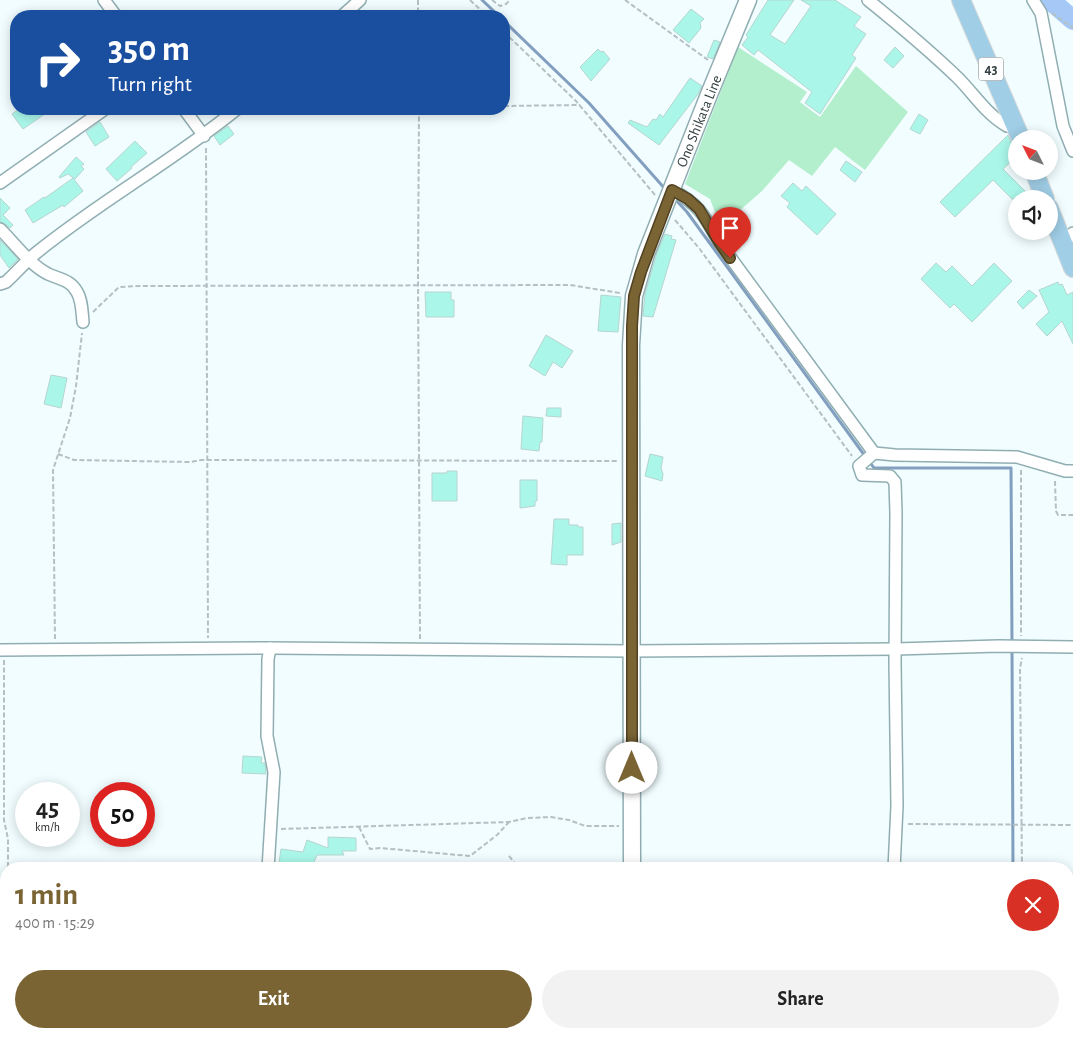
<!DOCTYPE html>
<html lang="en">
<head>
<meta charset="utf-8">
<style>
  :root { --surface:#fff; --page:#f2f2f2; --text:#222; --muted:#767676; --accent:#7a6434 }
  body { margin:0; font-family:"Alegreya Sans",sans-serif; background:var(--page); color:var(--text); height:100vh; display:flex; flex-direction:column; font-size:19px; white-space:nowrap }
  * { box-sizing:border-box; margin:0 }
  p { font-size:16px; color:var(--muted) }
  .icon { flex:none; width:28px; height:28px; fill:none; stroke:currentColor; stroke-width:2; stroke-linecap:round; stroke-linejoin:round }
  .map { position:relative; flex:1; overflow:hidden }
  .panel { position:absolute; left:0px; top:862px; width:1074px; height:176px; display:flex; flex-direction:column; background:var(--surface); border-radius:20px 20px 0 0; box-shadow:0 2px 12px #0003 }
  .panel>* { flex:none }
  .banner { position:absolute; left:10px; top:10px; width:500px; height:105px; border-radius:20px; box-shadow:0 2px 12px #0003; background:#1a4fa0; color:#fff; overflow:hidden }
  .needle { width:32px; rotate:312deg }
  .controls { position:absolute; left:1008px; top:130px; display:grid; gap:10px }
  .controls a { display:grid; place-items:center; width:50px; height:50px; border-radius:50%; background:var(--surface); box-shadow:0 2px 12px #0003; font-size:25px }
  .speed { position:absolute; left:15px; top:782px; display:flex; gap:10px; font-size:25px; font-weight:700; text-align:center }
  .speed>* { display:grid; place-content:center; width:65px; height:65px; border-radius:50%; background:var(--surface); box-shadow:0 2px 12px #0003; line-height:1 }
  .speed small { font-size:12px; font-weight:400 }
  .speed .limit { border:8px solid #d22; background:#fff; color:#111 }
  .pin { position:absolute; display:grid; place-items:center; width:42px; height:42px; color:#fff; margin:-51px -21px; border-radius:50% 50% 50% 0; rotate:-45deg; box-shadow:0 0 5px #0007 }
  .pin .icon { rotate:45deg }
  .me { position:absolute; width:55px; margin:-28px; rotate:0deg; stroke-linejoin:round; filter:drop-shadow(0 0 4px #0008) }
  .turn { display:flex; align-items:center; gap:18px; height:105px; padding:0 15px; font-size:22px }
  .turn .icon { width:65px; height:65px; stroke-width:2.5 }
  .turn b { display:block; font-size:35px; line-height:42px }
  .round { display:grid; place-items:center; flex:none; width:52px; height:52px; border-radius:26px; background:var(--page) }
  .overview { display:flex; align-items:center; justify-content:space-between; height:85px; padding:0 15px }
  h1 { font-size:30px; font-weight:600; line-height:38px; color:var(--accent) }
  .cta { display:flex; gap:10px; margin-top:auto; padding:10px 15px }
  .cta a { flex:1; height:58px; border-radius:30px; background:var(--accent); color:#fff; font-size:20px; font-weight:600; line-height:58px; text-align:center }
  .cta a+a { background:var(--page); color:var(--text) }
  .map>svg:first-child { display:block }
  .green { fill:#b4efcd }
  .lines { fill:none; stroke-linecap:round; stroke-linejoin:round }
  .stream { stroke:#839fc0; stroke-width:3 }
  .river { stroke:#a5c8f7; stroke-width:20 }
  .building { fill:#aaf7ea; stroke:#b6d5cf }
  .minor-casing { stroke:#90aeb2; stroke-width:14 }
  .secondary-casing { stroke:#90aeb2; stroke-width:19 }
  .primary-casing { stroke:#d6d9d9; stroke-width:20 }
  .path { stroke:#b4c0c2; stroke-width:2; stroke-dasharray:5 2.5; stroke-linecap:butt }
  .minor { stroke:#fff; stroke-width:11 }
  .secondary { stroke:#fff; stroke-width:16 }
  .primary { stroke:#a0cee6; stroke-width:18 }
  .route-casing { stroke:#4f4122; stroke-width:12 }
  .route { stroke:#7a6434; stroke-width:9 }
  .labels { text-anchor:middle; stroke-width:4; stroke-linejoin:round; paint-order:stroke }
  .shield { fill:#fff; stroke:#70797a; stroke-width:1 }
  .shield-label { font-size:14px; font-weight:bold; fill:#333f41 }
  .street-label { font-size:15px; fill:#333f41; stroke:#fff }
</style>
</head>
<body>
<div class="map">
<svg width="1073" height="1038" viewBox="0 0 1073 1038">
  <rect width="100%" height="100%" fill="#f1fdff"/>
  <polygon class="green" points="738,47 807,92 800,102 820,117 856,66 908,112 865,170 835,147 812,176 789,160 762,191 723,225 715,212 710,199 685,184"/>
  <g class="lines">
    <g class="stream">
      <polyline points="482,0 499,16"/>
      <polyline points="504,21 589,103 666,190"/>
      <polyline points="674,198 687,212 865,456"/>
      <polyline points="869,461 874,468 1011,468 1012,643"/>
      <polyline points="1012,649 1013,869"/>
      <polyline points="1016,1032 1016,1038"/>
    </g>
    <g class="river">
      <polyline points="1050,0 1073,20"/>
      <polyline points="0,930 6,936"/>
      <polyline points="132,1032 140,1038"/>
    </g>
  </g>
  <g class="building">
    <polygon points="768,0 794,0 770,35 785,44 811,6 801,0 835,0 861,17 854,26 866,34 852,55 856,58 820,114 805,103 812,92 758,50 754,55 742,45 748,37 746,35"/>
    <polygon points="691,9 704,19 700,23 701,28 689,43 673,30"/>
    <polygon points="714,40 720,42 713,59 707,57"/>
    <polygon points="895,47 904,56 893,68 884,60"/>
    <polygon points="598,49 601,52 603,51 610,59 591,81 580,67"/>
    <polygon points="690,78 702,86 698,94 659,145 628,123 630,120 647,127 653,119 656,120 660,114 663,117"/>
    <polygon points="19,109 52,109 23,129 12,114"/>
    <polygon points="919,114 928,120 920,134 910,129"/>
    <polygon points="100,122 109,137 95,146 86,132"/>
    <polygon points="228,126 234,134 220,145 214,136"/>
    <polygon points="1008,135 1012,144 1016,148 1016,157 1003,169 1033,199 1012,199 993,180 955,217 940,202"/>
    <polygon points="135,141 147,153 131,167 132,168 117,181 106,169"/>
    <polygon points="76,157 84,164 81,166 84,169 75,179 68,174 60,178 59,177"/>
    <polygon points="846,161 862,172 855,182 840,170"/>
    <polygon points="73,178 83,191 64,207 63,205 33,223 25,210 44,197 45,198"/>
    <polygon points="793,183 802,191 806,186 836,214 817,235 787,207 790,203 781,196"/>
    <polygon points="0,198 10,208 3,215 13,225 10,228 5,224 0,222"/>
    <polygon points="665,234 672,236 671,239 676,240 653,317 643,316 645,294 657,253"/>
    <polygon points="0,240 18,259 9,268 0,255"/>
    <polygon points="936,263 946,272 952,266 972,286 994,263 1012,281 972,322 954,304 950,308 921,279"/>
    <polygon points="1058,282 1059,285 1062,284 1067,295 1073,292 1073,344 1062,321 1047,336 1036,324 1049,312 1039,290"/>
    <polygon points="1029,290 1037,296 1023,309 1017,302"/>
    <polygon points="425,292 451,292 451,300 454,300 454,317 426,317"/>
    <polygon points="601,295 621,297 618,332 598,331"/>
    <polygon points="546,335 573,351 562,368 553,362 545,376 529,366"/>
    <polygon points="51,375 67,378 61,408 44,404"/>
    <polygon points="547,408 561,408 561,417 546,416"/>
    <polygon points="523,416 543,418 542,442 540,442 539,451 521,449"/>
    <polygon points="650,454 663,457 661,468 663,474 662,481 645,476"/>
    <polygon points="447,471 457,471 457,501 432,501 432,473 447,473"/>
    <polygon points="520,480 537,480 537,501 535,501 535,506 520,508"/>
    <polygon points="554,519 569,519 569,525 578,525 578,527 583,527 583,555 567,555 567,565 551,564"/>
    <polygon points="621,523 621,542 612,545 612,524"/>
    <polygon points="243,756 262,757 261,763 265,763 266,774 242,773"/>
    <polygon points="328,837 356,838 356,851 342,851 344,855 317,855 311,869 278,869 281,849 303,852 307,840 328,848"/>
  </g>
  <g class="lines">
    <defs>
      <g id="minor">
        <polyline points="104,0 116,16"/>
        <path d="M868,0C899,25 930,51 958,78C974,94 987,115 1007,126L1015,124"/>
        <polyline points="1033,0 1041,13 1063,126 1073,151"/>
        <polyline points="342,16 360,0"/>
        <polyline points="184,109 204,136"/>
        <polyline points="0,183 105,109"/>
        <path d="M672,190C700,205 704,215 719,242L874,453"/>
        <path d="M0,229C15,244 29,264 48,274C59,279 71,280 77,292C82,300 82,312 83,322"/>
        <polyline points="1063,243 1073,233"/>
        <path d="M0,284L6,282C16,273 25,262 36,253C100,201 173,161 237,109"/>
        <polyline points="0,650 270,648 631,651 896,649 998,646 1073,647"/>
        <polyline points="268,869 274,772 267,736 268,659 270,648"/>
        <polyline points="894,869 897,806 895,663 896,513 895,482 890,476 862,475 859,466 874,453 895,455 1017,457 1065,471 1073,471"/>
        <polyline points="0,908 6,914"/>
        <polyline points="1068,1009 1073,1009"/>
        <polyline points="159,1032 167,1038"/>
        <polyline points="612,1032 634,1038"/>
        <polyline points="351,1038 352,1032"/>
        <polyline points="533,1038 534,1032"/>
      </g>
      <g id="secondary">
        <polyline points="632,869 631,345 634,296 646,254 710,92 748,0"/>
        <polyline points="634,1032 634,1038"/>
      </g>
      <g id="primary">
        <polyline points="961,0 1021,139"/>
        <polyline points="1034,171 1045,199"/>
        <polyline points="1049,208 1073,268"/>
      </g>
    </defs>
    <use href="#minor" class="minor-casing"/>
    <use href="#secondary" class="secondary-casing"/>
    <use href="#primary" class="primary-casing"/>
    <g class="path">
      <polyline points="418,0 418,16"/>
      <polyline points="470,0 487,16"/>
      <polyline points="492,0 500,6 506,4 510,0"/>
      <polyline points="625,0 708,60"/>
      <polyline points="1052,13 1073,28"/>
      <polyline points="504,32 576,101 655,195"/>
      <polyline points="504,106 580,105"/>
      <polyline points="419,109 418,274 420,639"/>
      <polyline points="206,148 208,638"/>
      <polyline points="675,220 699,248 852,456"/>
      <polyline points="93,312 119,287 138,286 570,285 620,293"/>
      <polyline points="58,454 74,460 190,462 201,460 617,461"/>
      <polyline points="1021,470 1021,636"/>
      <polyline points="1055,481 1056,511 1058,515 1073,515"/>
      <polyline points="55,639 53,470 70,418 76,386 82,333"/>
      <polyline points="4,660 4,820 8,839 8,869"/>
      <polyline points="908,824 1073,825"/>
      <polyline points="359,827 370,849 380,848 470,856 497,835 509,822"/>
      <polyline points="281,829 509,822 527,818 551,817 569,820 585,826 619,826"/>
      <polyline points="509,856 514,862 515,866 513,869"/>
      <polyline points="1022,869 1020,668 1022,658"/>
      <polyline points="815,1032 815,1038"/>
      <polyline points="1024,1032 1024,1038"/>
    </g>
    <use href="#minor" class="minor"/>
    <use href="#secondary" class="secondary"/>
    <use href="#primary" class="primary"/>
  </g>
  <g class="lines">
    <defs>
      <polyline id="route" points="632,768 632,326 634,296 641,272 672,190 688,199 699,209 719,242 730,258"/>
    </defs>
    <use href="#route" class="route-casing"/>
    <use href="#route" class="route"/>
  </g>
  <g class="labels">
    <rect class="shield" x="978.5" y="57.5" width="25" height="23" rx="4"/>
    <g class="shield-label">
      <text x="991" y="74">43</text>
    </g>
    <g class="street-label">
      <text transform="translate(699 121) rotate(-68)" y="5">Ono Shikata Line</text>
    </g>
  </g>
</svg>
<div class="controls">
<a><svg class="needle" viewBox="-14 -14 28 28"><path d="M0-13l5 13h-10z" fill="#e53935"/><path d="M0 13l5-13h-10z" fill="#767676"/></svg></a>
<a><svg class="icon" aria-label="sound" viewBox="0 0 24 24"><path d="M4 9h4l5-4v14l-5-4H4zM17 9q2 3 0 6"/></svg></a>
</div>
<div class="speed"><div>45<small>km/h</small></div><div class="limit">50</div></div>
<div class="pin" style="left:730px;top:258px;background:#d93025"><svg class="icon" aria-label="arrive" viewBox="0 0 24 24"><path d="M6 21V4h12l-3 4 3 4H6"/></svg></div>
<svg class="me" style="left:632px;top:768px" viewBox="-20 -20 40 40"><circle r="19" fill="#fff"/><path d="M0-13L10 11 0 6-10 11z" fill="#7a6434"/></svg>
<div class="banner">
<div class="turn"><svg class="icon" aria-label="right" viewBox="0 0 24 24"><path d="M7 20v-9h11M14 6l5 5-5 5"/></svg><div><b>350 m</b>Turn right</div></div>
</div>
<section class="panel">
<div class="overview"><div><h1>1 min</h1><p>400 m · 15:29</p></div><a class="round" style="background:#d93025;color:#fff"><svg class="icon" aria-label="close" viewBox="0 0 24 24"><path d="M6 6l12 12M18 6L6 18"/></svg></a></div>
<div class="cta"><a>Exit</a><a>Share</a></div>
</section>
</div>
</body>
</html>
